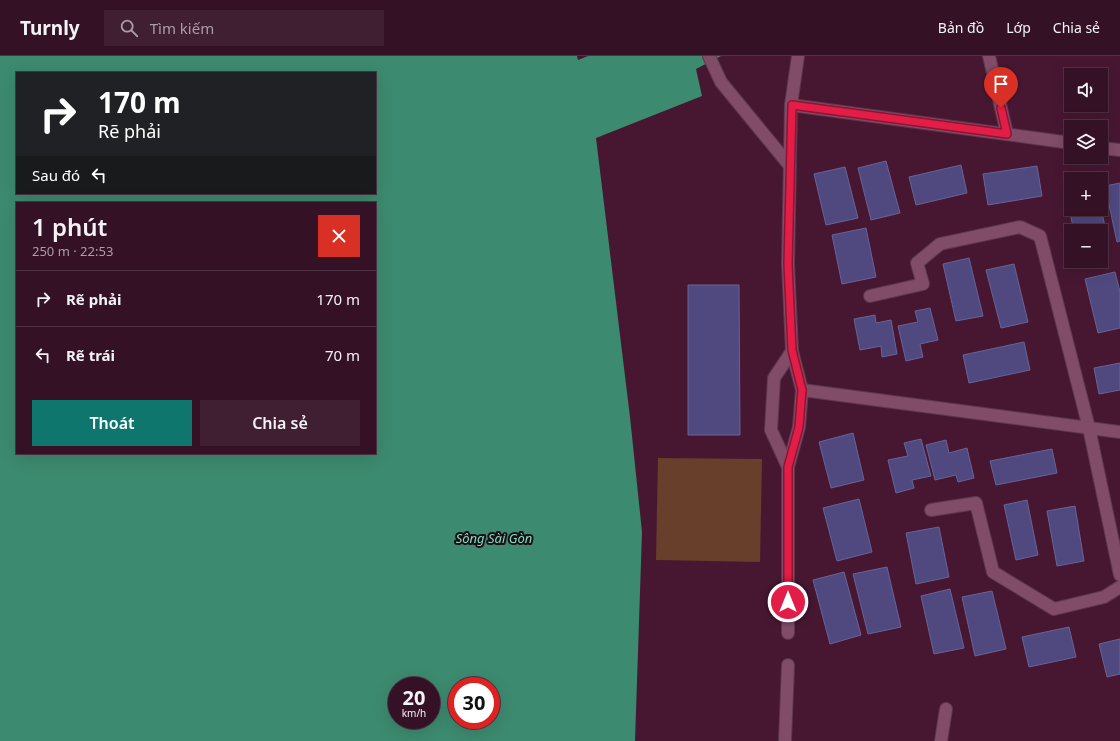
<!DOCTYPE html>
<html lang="vi">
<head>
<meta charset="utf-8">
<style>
  :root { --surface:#351126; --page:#401f32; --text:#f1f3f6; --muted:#aa9da7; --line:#4f3143; --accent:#0f766e }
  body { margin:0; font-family:"Noto Sans",sans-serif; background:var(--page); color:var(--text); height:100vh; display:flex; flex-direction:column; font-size:15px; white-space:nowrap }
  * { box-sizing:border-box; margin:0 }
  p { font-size:13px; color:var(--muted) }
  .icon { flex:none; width:22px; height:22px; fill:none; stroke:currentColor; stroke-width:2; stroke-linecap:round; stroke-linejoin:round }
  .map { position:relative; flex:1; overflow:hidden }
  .drawer { position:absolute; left:16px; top:146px; width:360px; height:252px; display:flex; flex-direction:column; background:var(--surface); border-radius:0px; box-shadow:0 4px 16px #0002,0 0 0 1px var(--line) }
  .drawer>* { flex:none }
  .hud { position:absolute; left:16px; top:16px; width:360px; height:122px; border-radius:0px; box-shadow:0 4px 16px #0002,0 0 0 1px var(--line); background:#202124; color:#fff; overflow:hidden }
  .buttons { position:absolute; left:1064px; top:12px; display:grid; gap:8px }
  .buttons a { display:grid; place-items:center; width:44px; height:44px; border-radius:0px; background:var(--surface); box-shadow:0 4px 16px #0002,0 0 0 1px var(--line); font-size:20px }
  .speed { position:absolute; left:388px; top:621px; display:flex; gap:8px; font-size:20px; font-weight:700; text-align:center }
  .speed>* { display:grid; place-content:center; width:52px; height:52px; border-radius:50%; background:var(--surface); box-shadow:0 4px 16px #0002,0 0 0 1px var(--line); line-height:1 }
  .speed small { font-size:10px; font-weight:400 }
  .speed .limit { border:6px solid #d22; background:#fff; color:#111 }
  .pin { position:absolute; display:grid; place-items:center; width:34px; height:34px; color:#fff; margin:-41px -17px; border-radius:50% 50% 50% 0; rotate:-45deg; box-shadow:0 0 4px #0007 }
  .pin .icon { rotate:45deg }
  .me { position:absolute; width:44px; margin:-22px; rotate:0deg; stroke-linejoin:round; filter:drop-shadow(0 0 3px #0008) }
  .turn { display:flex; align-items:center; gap:14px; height:84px; padding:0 16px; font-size:18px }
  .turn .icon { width:52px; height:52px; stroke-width:2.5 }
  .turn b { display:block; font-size:28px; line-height:34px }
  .then { display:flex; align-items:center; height:38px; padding:0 16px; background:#0003; gap:8px; font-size:15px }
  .round { display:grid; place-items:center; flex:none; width:42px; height:42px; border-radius:0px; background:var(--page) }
  .overview { display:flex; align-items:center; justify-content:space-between; height:68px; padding:0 16px }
  h1 { font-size:24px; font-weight:600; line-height:30px }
  .primary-button { display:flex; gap:8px; margin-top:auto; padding:8px 16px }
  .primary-button a { flex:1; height:46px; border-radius:0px; background:var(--accent); color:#fff; font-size:16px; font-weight:600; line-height:46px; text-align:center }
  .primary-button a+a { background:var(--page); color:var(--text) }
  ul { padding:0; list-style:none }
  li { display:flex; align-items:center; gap:12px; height:56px; padding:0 16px; border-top:1px solid var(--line) }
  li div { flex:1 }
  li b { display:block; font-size:15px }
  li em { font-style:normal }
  header { display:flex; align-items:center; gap:24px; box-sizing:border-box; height:56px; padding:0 20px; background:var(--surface); border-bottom:1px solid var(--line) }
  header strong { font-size:19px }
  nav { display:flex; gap:22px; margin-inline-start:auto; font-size:14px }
  .search { width:280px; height:36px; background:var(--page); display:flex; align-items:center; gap:10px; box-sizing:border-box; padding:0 14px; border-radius:0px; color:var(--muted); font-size:15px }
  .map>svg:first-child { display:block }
  .green { fill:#673f2b }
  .water { fill:#3c8a6f; fill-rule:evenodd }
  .building { fill:#4f497f; stroke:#686397 }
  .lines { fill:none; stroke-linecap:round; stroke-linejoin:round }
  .lane-casing { stroke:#5e374e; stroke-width:14 }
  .street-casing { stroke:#5e374e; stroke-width:14 }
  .lane { stroke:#814c68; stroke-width:12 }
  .street { stroke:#814c68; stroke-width:12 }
  .route-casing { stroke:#92132f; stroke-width:10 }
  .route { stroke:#e11d48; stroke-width:7 }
  .labels { text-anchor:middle; stroke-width:4; stroke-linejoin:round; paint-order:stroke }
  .water-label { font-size:13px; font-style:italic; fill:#77e5bd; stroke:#200b17 }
</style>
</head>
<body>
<header>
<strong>Turnly</strong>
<div class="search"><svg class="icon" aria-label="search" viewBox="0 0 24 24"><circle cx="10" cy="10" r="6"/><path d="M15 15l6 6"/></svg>Tìm kiếm</div>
<nav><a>Bản đồ</a><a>Lớp</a><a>Chia sẻ</a></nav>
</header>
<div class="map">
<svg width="1120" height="685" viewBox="0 0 1120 685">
  <rect width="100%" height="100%" fill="#471732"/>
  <polygon class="green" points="658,402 762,403 760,506 656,504"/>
  <path class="water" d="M0,0H577L578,4L588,0H721L696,13L702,40L596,82L630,361L642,476L635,685H0ZM17,17H375V137H17ZM17,147H375V397H17ZM397,630H431V664H397ZM457,630H491V664H457Z"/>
  <g class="building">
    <polygon points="886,105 900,157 871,164 858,112"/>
    <polygon points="961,109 967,137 916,149 909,121"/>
    <polygon points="1037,110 1042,140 988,149 983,118"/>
    <polygon points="845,111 858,162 826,169 814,118"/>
    <polygon points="1120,127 1120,185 1117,186 1105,130"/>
    <polygon points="1071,134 1071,153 1101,153 1108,183 1101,185 1101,175 1074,175 1065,135"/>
    <polygon points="866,172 876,221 842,228 832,179"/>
    <polygon points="969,202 983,260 956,265 943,208"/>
    <polygon points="1014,208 1028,266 1001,272 986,214"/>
    <polygon points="1115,216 1120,236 1120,272 1098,277 1085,223"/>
    <polygon points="688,229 739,229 740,379 688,379"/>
    <polygon points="930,252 938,284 920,288 923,301 906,305 898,270 918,266 915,255"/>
    <polygon points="875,259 876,267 891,264 897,298 882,301 881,290 860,294 854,263"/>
    <polygon points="1024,286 1030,314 969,327 963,299"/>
    <polygon points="1120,307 1120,334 1099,338 1094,312"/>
    <polygon points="853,377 864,424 831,432 819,386"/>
    <polygon points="921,383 931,420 912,424 914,432 896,437 888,404 908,400 904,387"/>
    <polygon points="946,384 949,397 967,392 974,422 958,426 956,419 935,424 926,389"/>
    <polygon points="1052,393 1057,417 996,429 990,405"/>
    <polygon points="859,443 872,496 837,505 823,452"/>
    <polygon points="1027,444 1038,499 1016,504 1004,449"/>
    <polygon points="1075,450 1084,505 1057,510 1047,455"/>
    <polygon points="939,471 949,521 916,528 906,477"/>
    <polygon points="887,511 901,571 868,578 853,518"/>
    <polygon points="844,516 861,579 830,588 813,524"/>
    <polygon points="950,533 964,592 934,598 921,540"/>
    <polygon points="992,535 1006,593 975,600 962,541"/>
    <polygon points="1069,571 1076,601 1029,611 1022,581"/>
    <polygon points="1120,583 1120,618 1107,621 1099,588"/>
  </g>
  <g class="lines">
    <defs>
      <polyline id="lane" points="941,685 946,653"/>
      <g id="street">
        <polyline points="709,0 721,26 790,110"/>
        <polyline points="989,0 1007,78"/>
        <polyline points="791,49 1071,87"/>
        <polyline points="1101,92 1120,94"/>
        <polyline points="870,240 923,228 917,207 940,188 1020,171 1040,180 1089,372 1120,519"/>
        <polyline points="802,334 1120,376"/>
        <polyline points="788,411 771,374 774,322 792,295"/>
        <polyline points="931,454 976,447 993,516 1054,553 1104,541 1120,531"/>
        <polyline points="788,577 788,411 799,371 802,334 792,295 788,208 791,49 798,0"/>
        <polyline points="785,685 788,609"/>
      </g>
    </defs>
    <use href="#lane" class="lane-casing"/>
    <use href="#street" class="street-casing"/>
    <use href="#lane" class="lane"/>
    <use href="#street" class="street"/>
  </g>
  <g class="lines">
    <defs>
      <polyline id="route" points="788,546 788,411 799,371 802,334 792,294 788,208 792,49 1007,78 1001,52"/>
    </defs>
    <use href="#route" class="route-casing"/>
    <use href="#route" class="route"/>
  </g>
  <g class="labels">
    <g class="water-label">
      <text x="494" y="487">Sông Sài Gòn</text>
    </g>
  </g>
</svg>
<div class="buttons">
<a><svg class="icon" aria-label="sound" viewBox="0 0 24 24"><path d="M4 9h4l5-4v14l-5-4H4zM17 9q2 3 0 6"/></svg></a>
<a><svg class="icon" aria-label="layers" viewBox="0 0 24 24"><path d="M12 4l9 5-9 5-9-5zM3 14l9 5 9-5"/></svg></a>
<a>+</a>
<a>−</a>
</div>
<div class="speed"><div>20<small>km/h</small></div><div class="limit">30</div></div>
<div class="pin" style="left:1001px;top:52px;background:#d93025"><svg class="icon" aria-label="arrive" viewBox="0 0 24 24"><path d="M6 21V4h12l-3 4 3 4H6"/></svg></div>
<svg class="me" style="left:788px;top:546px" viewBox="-20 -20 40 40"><circle r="17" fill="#e11d48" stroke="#fff" stroke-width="3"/><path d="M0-11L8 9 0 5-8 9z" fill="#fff"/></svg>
<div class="hud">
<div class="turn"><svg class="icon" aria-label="right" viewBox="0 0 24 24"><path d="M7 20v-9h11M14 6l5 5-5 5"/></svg><div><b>170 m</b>Rẽ phải</div></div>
<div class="then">Sau đó<svg class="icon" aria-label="left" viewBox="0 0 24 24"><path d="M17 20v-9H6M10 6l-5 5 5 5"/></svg></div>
</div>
<section class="drawer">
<div class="overview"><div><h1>1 phút</h1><p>250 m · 22:53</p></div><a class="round" style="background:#d93025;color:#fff"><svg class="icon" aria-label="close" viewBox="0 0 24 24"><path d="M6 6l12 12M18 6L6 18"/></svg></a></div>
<ul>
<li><svg class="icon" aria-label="right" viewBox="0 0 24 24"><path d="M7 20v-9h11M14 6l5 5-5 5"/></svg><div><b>Rẽ phải</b></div><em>170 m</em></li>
<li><svg class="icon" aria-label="left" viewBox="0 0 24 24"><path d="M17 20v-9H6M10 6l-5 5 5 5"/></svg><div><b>Rẽ trái</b></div><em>70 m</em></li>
</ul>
<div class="primary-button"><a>Thoát</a><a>Chia sẻ</a></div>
</section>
</div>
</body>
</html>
